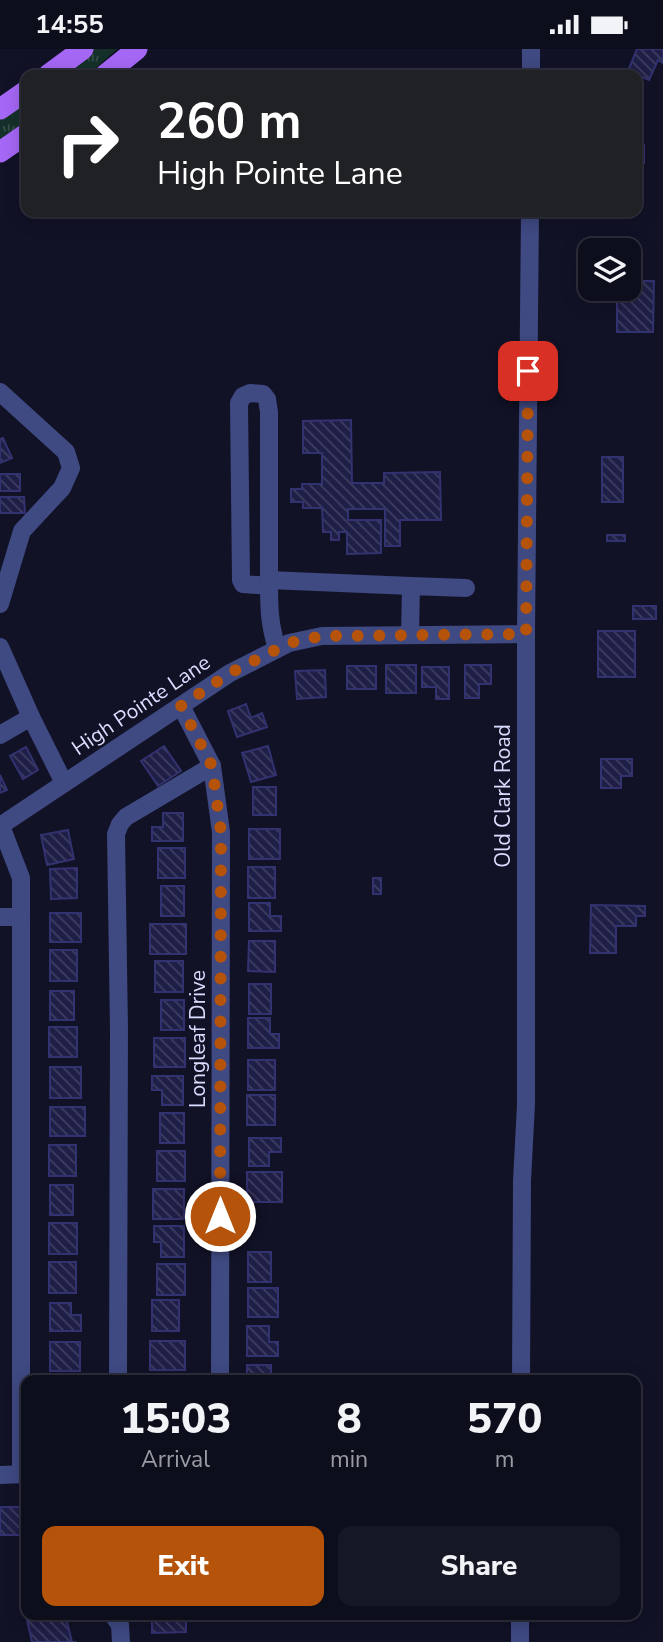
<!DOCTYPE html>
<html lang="en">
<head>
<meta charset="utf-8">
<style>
  :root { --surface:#0d0e1c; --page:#161725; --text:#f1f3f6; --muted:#9a9ca3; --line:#2d2e3b; --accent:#b45309 }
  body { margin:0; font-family:"Nunito Sans",sans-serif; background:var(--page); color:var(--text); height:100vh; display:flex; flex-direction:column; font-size:26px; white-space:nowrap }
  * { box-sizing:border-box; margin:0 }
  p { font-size:23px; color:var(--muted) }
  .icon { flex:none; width:38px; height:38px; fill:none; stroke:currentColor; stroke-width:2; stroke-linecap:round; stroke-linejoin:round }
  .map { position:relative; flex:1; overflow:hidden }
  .details { position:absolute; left:21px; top:1326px; width:620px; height:245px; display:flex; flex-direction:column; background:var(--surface); border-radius:14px; box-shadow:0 4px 18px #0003,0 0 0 2px var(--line) }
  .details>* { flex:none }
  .hud { position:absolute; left:21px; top:21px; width:621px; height:147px; border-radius:14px; box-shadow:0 4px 18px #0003,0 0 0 2px var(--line); background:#202124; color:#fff; overflow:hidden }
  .tools { position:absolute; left:578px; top:189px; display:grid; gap:14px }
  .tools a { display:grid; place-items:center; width:63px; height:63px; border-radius:14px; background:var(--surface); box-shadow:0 4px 18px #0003,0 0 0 2px var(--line); font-size:35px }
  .pin { position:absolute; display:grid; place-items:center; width:60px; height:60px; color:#fff; margin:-30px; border-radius:14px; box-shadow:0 4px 10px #0006 }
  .me { position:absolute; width:77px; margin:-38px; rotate:0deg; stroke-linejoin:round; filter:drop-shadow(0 0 5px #0008) }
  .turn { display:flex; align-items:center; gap:24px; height:147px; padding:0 21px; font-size:32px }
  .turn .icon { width:91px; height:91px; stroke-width:2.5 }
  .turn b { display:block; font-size:49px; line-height:60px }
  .eta { display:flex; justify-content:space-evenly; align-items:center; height:119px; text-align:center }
  .eta b { font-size:42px; font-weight:800; line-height:49px }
  .cta { display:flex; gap:14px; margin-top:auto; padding:14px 21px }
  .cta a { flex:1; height:80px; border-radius:14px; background:var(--accent); color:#fff; font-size:28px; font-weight:800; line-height:80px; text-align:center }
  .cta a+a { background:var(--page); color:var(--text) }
  .status { display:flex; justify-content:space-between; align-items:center; height:49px; padding:0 35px; background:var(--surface); direction:ltr }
  .status svg { height:19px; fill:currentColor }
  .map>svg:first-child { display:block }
  .grass { fill:url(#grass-tufts) }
  .building { fill:url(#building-back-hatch); stroke:#333271; stroke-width:2 }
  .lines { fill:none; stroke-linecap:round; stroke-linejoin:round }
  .minor { stroke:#3f4982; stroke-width:18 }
  .major { stroke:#a567f5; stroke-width:21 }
  .route { stroke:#b45309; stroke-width:12; stroke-dasharray:0 21.6 }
  .labels { text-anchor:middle; stroke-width:5; stroke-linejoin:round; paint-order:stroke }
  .street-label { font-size:21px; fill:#d9dcfd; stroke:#111226 }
</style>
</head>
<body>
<div class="status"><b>14:55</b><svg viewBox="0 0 49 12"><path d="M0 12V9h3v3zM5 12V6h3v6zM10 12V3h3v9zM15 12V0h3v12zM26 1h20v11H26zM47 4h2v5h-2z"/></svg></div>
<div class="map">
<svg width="663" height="1593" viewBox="0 0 663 1593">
  <defs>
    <pattern id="grass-tufts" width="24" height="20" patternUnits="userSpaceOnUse" patternTransform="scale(1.75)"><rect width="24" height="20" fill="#15302a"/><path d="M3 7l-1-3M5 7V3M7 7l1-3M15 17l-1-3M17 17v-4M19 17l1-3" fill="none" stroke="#364d4a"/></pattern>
    <pattern id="building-back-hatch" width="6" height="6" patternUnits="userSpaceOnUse" patternTransform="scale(1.75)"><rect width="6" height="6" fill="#1f1e46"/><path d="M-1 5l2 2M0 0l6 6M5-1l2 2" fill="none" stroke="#3f3e62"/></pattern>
  </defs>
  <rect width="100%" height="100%" fill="#111226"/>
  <g class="grass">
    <polygon points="94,0 117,0 88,26 60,26"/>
    <polygon points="26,51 26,76 0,94 0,69"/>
  </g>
  <g class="building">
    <polygon points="637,0 663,0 663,14 658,11 649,31 628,22"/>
    <rect x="637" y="96" width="7" height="18"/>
    <polygon points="628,232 654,232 653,283 617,283 617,240 628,240"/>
    <polygon points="351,371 352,434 384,434 384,424 440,423 441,471 400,471 400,497 385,497 385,460 348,460 348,471 381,471 381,504 347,505 347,483 339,483 339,491 331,491 331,483 323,483 322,459 303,459 303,453 291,453 291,440 302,440 302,435 322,435 322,404 303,404 303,372"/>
    <polygon points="3,389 12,409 0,414 0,390"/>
    <rect x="602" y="408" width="21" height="45"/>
    <rect x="0" y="425" width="20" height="17"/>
    <polygon points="0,448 24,448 25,464 0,464"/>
    <rect x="607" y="486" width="18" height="6"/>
    <rect x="633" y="557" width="23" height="13"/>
    <rect x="598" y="582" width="37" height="46"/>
    <rect x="386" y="616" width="30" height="28"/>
    <polygon points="465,616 491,616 491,635 479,635 479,649 465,649"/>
    <rect x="347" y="617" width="29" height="23"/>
    <polygon points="422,618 449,618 449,650 436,650 436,638 422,638"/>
    <polygon points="325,621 326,648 297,650 295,622"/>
    <polygon points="246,655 251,669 262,664 267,678 237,688 228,662"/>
    <polygon points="164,697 181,722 158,737 141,712"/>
    <polygon points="268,697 276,726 251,733 242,704"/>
    <polygon points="26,698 38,721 23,730 10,707"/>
    <polygon points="601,710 632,710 632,727 621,727 621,739 601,739"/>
    <polygon points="0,726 7,741 0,744"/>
    <rect x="253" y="738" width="23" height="28"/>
    <polygon points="163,764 183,764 183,792 152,792 152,778 163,778"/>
    <rect x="249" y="780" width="31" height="30"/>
    <polygon points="68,781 74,810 47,816 41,786"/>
    <rect x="158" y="799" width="27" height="30"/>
    <rect x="248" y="818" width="27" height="31"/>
    <polygon points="77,819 77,849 51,850 50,820"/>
    <rect x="373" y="829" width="8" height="16"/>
    <rect x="161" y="837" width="23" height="30"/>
    <polygon points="249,854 270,854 270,867 281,867 281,882 249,882"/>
    <polygon points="591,856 645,857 645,867 636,867 636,877 616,877 616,904 590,904"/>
    <rect x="50" y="864" width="31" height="29"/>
    <rect x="150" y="875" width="36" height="30"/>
    <polygon points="249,892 275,892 275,923 248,922"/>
    <rect x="50" y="901" width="27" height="31"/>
    <rect x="155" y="912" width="28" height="31"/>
    <rect x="249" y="935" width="22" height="30"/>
    <rect x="50" y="942" width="24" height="29"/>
    <rect x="161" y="951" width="23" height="30"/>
    <polygon points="248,969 270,969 270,985 279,985 279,999 248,999"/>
    <rect x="49" y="978" width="28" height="30"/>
    <rect x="154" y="989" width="31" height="29"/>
    <rect x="248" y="1011" width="27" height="30"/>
    <rect x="50" y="1018" width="31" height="31"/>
    <polygon points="152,1027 183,1027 183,1056 162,1056 162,1041 152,1041"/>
    <rect x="247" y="1046" width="28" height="30"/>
    <rect x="50" y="1058" width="35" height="29"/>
    <rect x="160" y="1064" width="24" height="30"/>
    <polygon points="249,1089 281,1089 281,1103 269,1103 269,1117 249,1117"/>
    <rect x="49" y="1096" width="27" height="31"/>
    <rect x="157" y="1102" width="28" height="30"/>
    <rect x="247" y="1123" width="35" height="30"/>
    <rect x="50" y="1136" width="23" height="30"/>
    <rect x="153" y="1140" width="31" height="30"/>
    <rect x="49" y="1174" width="28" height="31"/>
    <polygon points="154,1177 184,1177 184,1208 161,1208 161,1193 154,1193"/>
    <rect x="248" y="1203" width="23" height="30"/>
    <rect x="49" y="1213" width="27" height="31"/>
    <rect x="157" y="1215" width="28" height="31"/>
    <rect x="248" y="1239" width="30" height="29"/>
    <rect x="152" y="1251" width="27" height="31"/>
    <polygon points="50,1254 71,1254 71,1266 81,1266 81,1282 50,1282"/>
    <polygon points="247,1277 269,1277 269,1293 278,1293 278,1307 247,1307"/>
    <rect x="150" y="1292" width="35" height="29"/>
    <rect x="50" y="1293" width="30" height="29"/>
    <rect x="247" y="1316" width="24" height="16"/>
    <rect x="156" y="1328" width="28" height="4"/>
    <rect x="0" y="1458" width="26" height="28"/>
    <polygon points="20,1524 26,1524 26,1537 21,1537"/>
    <polygon points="26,1566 61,1566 62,1570 66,1569 72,1593 77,1593 32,1593"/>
    <polygon points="147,1566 186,1566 186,1583 152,1584 152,1572 147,1572"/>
  </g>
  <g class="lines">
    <g class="minor">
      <polyline points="531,26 531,0"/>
      <polyline points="0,343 66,403 71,419 62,439 22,482 0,555"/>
      <polyline points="269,531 269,363 267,350 263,345 250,344 243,347 239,354 241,531 243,535 269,537"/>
      <polyline points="410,586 411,537 466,539"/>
      <polyline points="0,598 31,668 0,686"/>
      <path d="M277,600C269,573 269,559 269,531L411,537"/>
      <polyline points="181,657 212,717 221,783 220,1332"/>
      <polyline points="31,668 64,734"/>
      <polyline points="0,777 230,624 289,594 322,587 526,585"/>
      <polyline points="1,777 21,829 21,1425"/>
      <polyline points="0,868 21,868"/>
      <polyline points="118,1332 119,981 116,785 120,775 126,768 212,717"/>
      <polyline points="521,1332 522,1132 526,1055 526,585 530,163"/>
      <polyline points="0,1426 26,1425"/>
      <polyline points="113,1566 120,1576 121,1593"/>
      <polyline points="520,1566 520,1593"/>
    </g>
    <g class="major">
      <polyline points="48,26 83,0"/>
      <polyline points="105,26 137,0"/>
      <polyline points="0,60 26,42"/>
      <polyline points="0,103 26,85"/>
    </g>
  </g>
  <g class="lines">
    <polyline class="route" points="220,1167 221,783 212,717 181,657 230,624 289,594 322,587 526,585 528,322"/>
  </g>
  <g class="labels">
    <g class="street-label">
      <text transform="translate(141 656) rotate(-34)" y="7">High Pointe Lane</text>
      <text transform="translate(503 747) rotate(-90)" y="7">Old Clark Road</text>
      <text transform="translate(198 990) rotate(-90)" y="7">Longleaf Drive</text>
    </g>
  </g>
</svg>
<div class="tools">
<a><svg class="icon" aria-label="layers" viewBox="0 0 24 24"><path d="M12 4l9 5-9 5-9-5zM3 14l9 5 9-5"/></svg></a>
</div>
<div class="pin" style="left:528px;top:322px;background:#d93025"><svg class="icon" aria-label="arrive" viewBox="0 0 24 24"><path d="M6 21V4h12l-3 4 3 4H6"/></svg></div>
<svg class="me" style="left:220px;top:1167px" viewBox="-20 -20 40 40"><circle r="17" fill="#b45309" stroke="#fff" stroke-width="3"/><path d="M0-11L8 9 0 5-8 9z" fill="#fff"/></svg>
<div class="hud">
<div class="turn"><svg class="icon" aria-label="right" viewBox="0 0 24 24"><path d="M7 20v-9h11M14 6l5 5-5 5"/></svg><div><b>260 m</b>High Pointe Lane</div></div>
</div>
<section class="details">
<div class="eta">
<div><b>15:03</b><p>Arrival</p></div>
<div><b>8</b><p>min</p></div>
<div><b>570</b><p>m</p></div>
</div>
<div class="cta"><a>Exit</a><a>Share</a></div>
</section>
</div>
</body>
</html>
